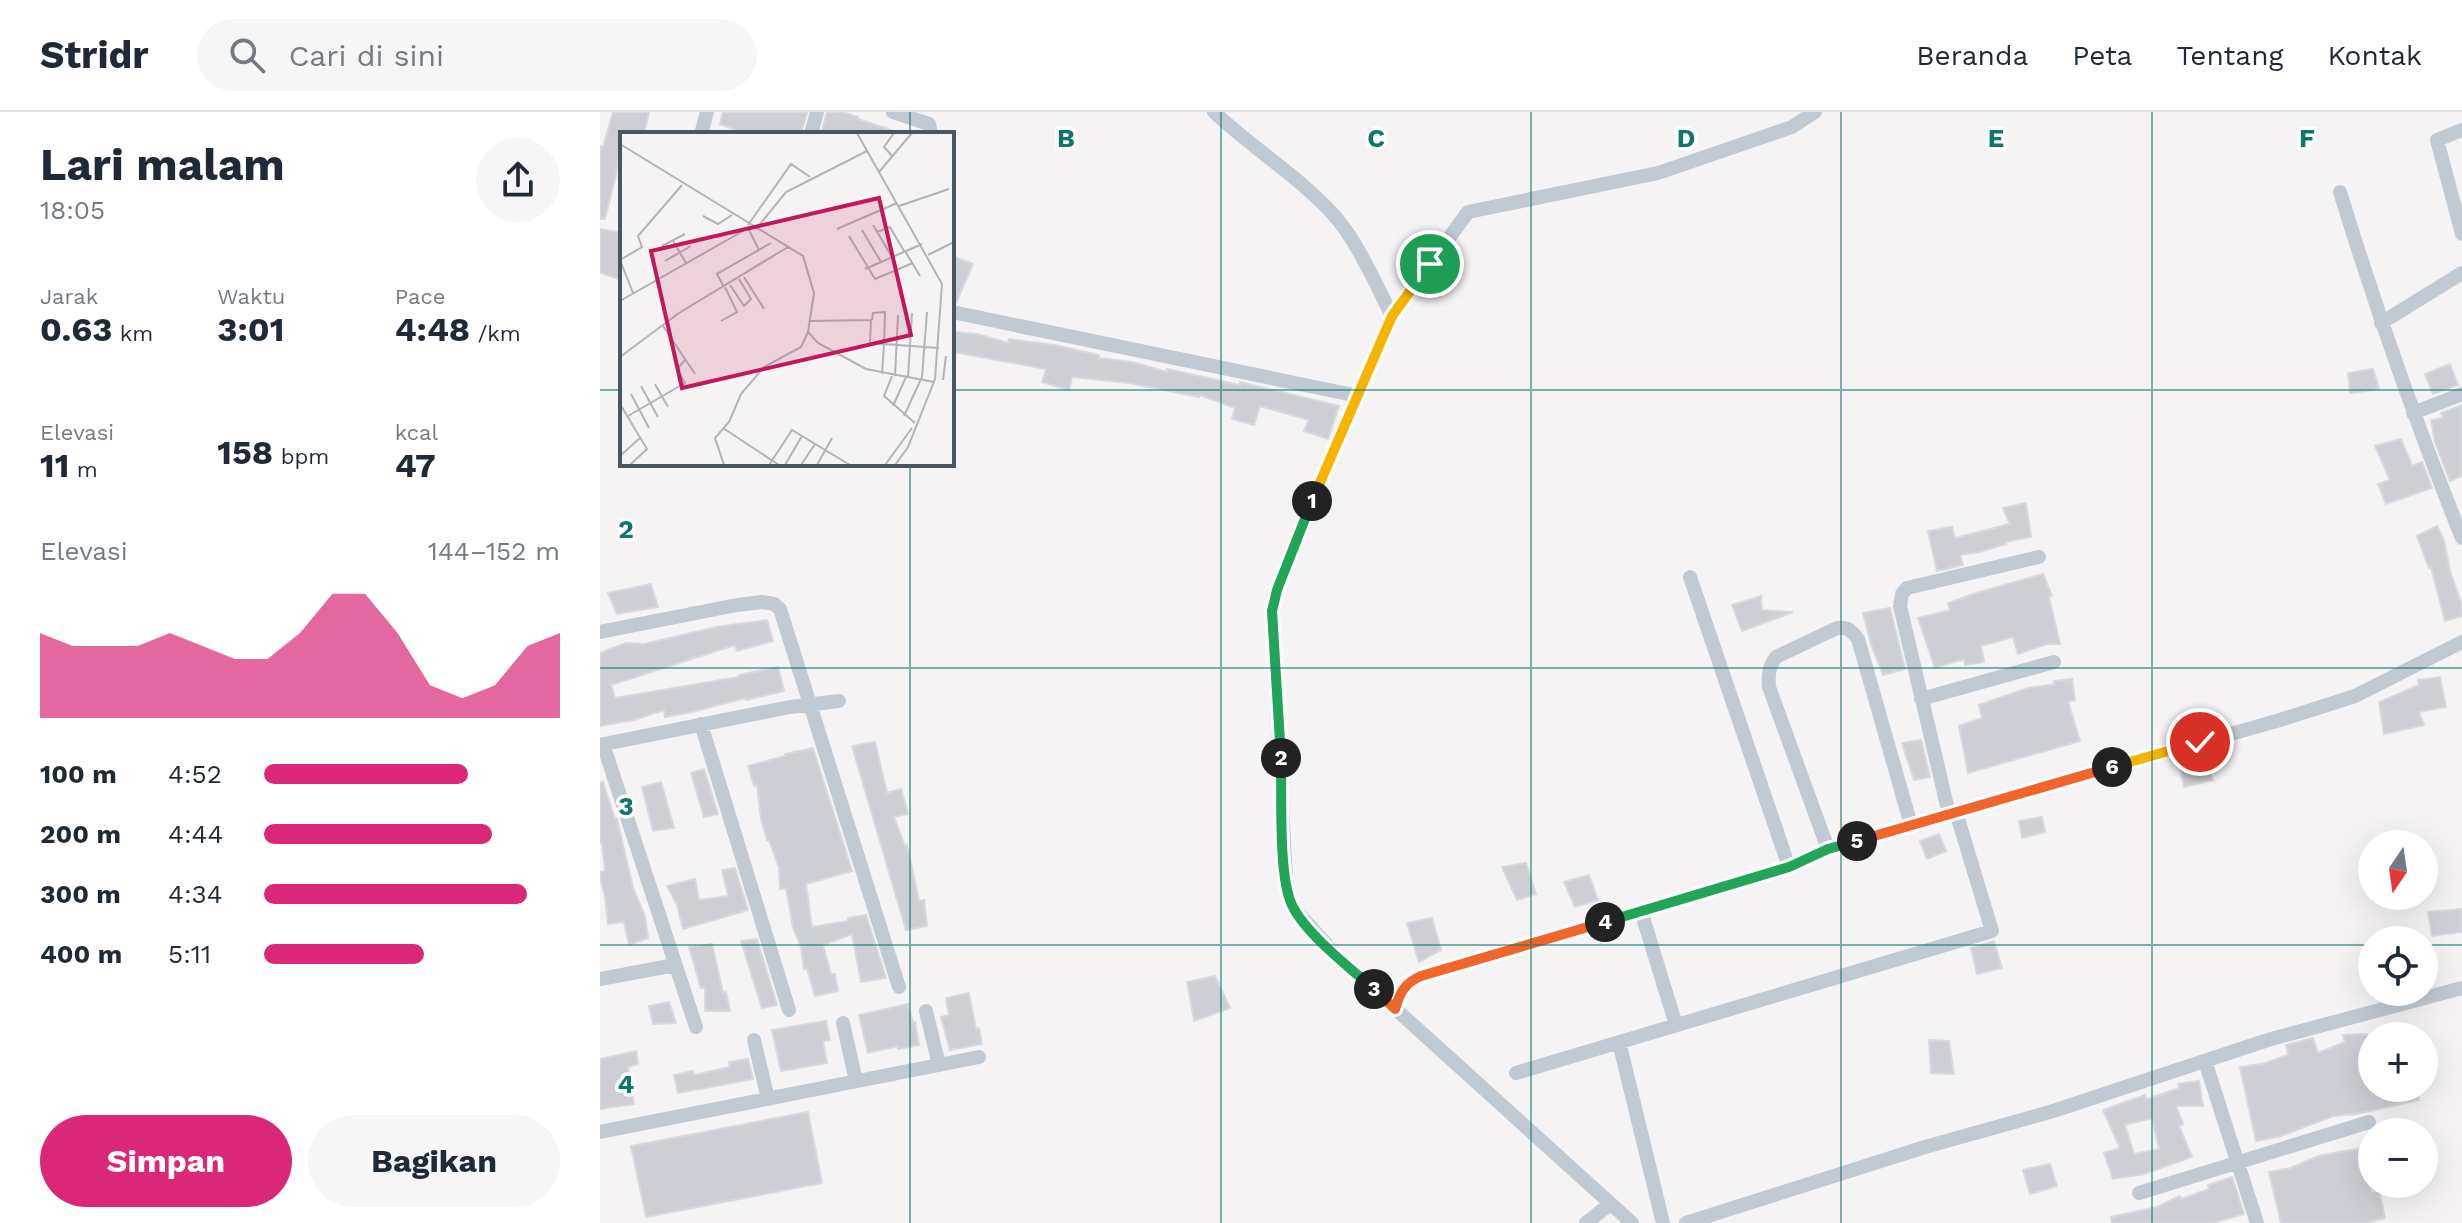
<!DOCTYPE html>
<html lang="id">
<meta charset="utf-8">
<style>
:root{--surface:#fff;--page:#f6f6f7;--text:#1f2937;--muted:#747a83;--line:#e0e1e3;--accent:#db2777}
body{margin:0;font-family:"Work Sans",sans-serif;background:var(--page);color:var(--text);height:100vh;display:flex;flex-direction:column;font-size:30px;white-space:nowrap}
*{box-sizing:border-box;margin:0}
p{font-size:26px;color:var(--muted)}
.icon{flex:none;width:44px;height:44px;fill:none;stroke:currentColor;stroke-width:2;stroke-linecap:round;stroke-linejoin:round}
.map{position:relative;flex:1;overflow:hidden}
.side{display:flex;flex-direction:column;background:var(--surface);width:600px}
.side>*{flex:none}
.needle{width:52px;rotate:193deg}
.fabs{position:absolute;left:1758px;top:718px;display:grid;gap:16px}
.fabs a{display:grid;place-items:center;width:80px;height:80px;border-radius:50%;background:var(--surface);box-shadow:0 8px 32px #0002;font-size:40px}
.pin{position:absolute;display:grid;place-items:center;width:68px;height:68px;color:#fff;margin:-34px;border:4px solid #fff;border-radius:50%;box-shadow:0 2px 8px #0007}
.km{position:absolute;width:40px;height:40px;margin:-20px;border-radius:50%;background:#222;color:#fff;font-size:22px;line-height:40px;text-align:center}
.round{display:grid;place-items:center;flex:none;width:84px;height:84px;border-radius:42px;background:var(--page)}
.overview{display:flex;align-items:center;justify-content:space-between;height:136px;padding:0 40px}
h1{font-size:44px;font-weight:700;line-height:60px}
.metrics{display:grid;grid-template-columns:repeat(3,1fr);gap:12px;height:136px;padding:8px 40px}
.metrics div{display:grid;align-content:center}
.metrics b{font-size:34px;font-weight:700}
.metrics small{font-size:22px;font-weight:400}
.metrics p{font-size:22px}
.chart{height:224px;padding:16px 40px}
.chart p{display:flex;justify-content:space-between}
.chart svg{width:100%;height:144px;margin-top:8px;fill:var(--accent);opacity:.7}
.action{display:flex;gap:16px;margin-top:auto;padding:16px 40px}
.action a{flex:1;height:92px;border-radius:48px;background:var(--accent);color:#fff;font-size:32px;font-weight:700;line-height:92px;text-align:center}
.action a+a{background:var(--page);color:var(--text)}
ul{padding:0 40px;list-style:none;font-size:26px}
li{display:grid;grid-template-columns:128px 96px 1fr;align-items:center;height:60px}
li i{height:20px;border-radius:10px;background:var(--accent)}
header{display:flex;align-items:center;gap:48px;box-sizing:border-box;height:112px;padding:0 40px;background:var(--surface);border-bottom:2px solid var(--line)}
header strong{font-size:38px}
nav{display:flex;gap:44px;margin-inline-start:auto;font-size:28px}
.search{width:560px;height:72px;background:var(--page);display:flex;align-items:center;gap:20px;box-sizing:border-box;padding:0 28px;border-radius:44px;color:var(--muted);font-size:30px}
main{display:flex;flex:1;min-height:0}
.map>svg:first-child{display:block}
.building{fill:#cdcfd5;stroke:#d7d9de;stroke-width:2;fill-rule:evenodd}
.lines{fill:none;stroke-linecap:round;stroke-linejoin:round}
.street{stroke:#c1cad2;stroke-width:14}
.split-1-casing{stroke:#fff;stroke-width:16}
.split-2-casing{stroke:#fff;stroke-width:16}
.split-3-casing{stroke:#fff;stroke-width:16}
.split-4-casing{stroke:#fff;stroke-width:16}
.split-5-casing{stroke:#fff;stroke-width:16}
.split-6-casing{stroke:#fff;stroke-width:16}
.split-7-casing{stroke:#fff;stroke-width:16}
.split-1{stroke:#f5b400;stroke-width:10}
.split-2{stroke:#22a559;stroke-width:10}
.split-3{stroke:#22a559;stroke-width:10}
.split-4{stroke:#f0652b;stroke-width:10}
.split-5{stroke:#22a559;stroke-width:10}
.split-6{stroke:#f0652b;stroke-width:10}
.split-7{stroke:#f5b400;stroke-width:10}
.grid{fill:none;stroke:#0f766e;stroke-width:2;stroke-opacity:0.55}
.inset-road{fill:none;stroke:#b1b4b9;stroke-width:2}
.view{fill:#c2185b;fill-opacity:0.15;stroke:#c2185b;stroke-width:4}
.inset-edge{fill:none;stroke:#4a5661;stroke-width:4}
.grid-label{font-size:26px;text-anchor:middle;font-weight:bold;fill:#0f766e;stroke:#fff;stroke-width:7;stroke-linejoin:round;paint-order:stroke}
</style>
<header>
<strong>Stridr</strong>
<div class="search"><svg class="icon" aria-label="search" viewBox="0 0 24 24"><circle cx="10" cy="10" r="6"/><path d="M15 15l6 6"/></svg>Cari di sini</div>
<nav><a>Beranda</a><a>Peta</a><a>Tentang</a><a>Kontak</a></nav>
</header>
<main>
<section class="side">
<div class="overview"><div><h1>Lari malam</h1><p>18:05</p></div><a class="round"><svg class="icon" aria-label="share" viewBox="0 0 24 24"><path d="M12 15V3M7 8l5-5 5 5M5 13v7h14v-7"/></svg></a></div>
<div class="metrics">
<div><p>Jarak</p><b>0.63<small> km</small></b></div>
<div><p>Waktu</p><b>3:01</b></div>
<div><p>Pace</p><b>4:48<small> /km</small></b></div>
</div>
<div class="metrics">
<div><p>Elevasi</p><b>11<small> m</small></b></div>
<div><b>158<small> bpm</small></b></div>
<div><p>kcal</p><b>47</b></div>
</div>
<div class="chart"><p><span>Elevasi</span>144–152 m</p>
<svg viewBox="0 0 160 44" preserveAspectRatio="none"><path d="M0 44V18L10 22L20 22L30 22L40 18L50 22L60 26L70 26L80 18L90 6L100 6L110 18L120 34L130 38L140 34L150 22L160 18V44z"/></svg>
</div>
<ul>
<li><b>100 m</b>4:52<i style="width:69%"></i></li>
<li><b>200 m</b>4:44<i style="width:77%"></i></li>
<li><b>300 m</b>4:34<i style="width:89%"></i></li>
<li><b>400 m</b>5:11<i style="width:54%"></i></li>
</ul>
<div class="action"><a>Simpan</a><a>Bagikan</a></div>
</section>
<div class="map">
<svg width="1862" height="1111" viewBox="0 0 1862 1111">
<rect width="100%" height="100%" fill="#f5f3f3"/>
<!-- building -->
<path class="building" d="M13 0H49L44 22H22L16 63 5 107H0V34L3 35Z
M123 0H207L201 22H147L120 12Z
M227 0H242L258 5V7L294 19V22H221Z
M0 117 22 121V168L0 161Z
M352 144 373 152 356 191 352 190Z
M356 220 377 222 408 231 409 227 455 233 499 243V246L532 250 567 260V257L640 273V270L739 294 728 327 704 319 709 308 660 294 654 313 632 307 635 296 600 283 599 285 529 271 472 265 469 278 442 270 446 257 353 240Z
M1850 252 1858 273 1833 282 1825 262Z
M1773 257 1779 277 1750 281 1748 261Z
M1862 293V364L1850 369 1835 330 1831 308 1843 306 1841 301Z
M1801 327 1812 354 1822 350 1832 376 1786 392 1778 372 1790 368 1775 334Z
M1426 391 1431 425 1405 430 1406 432 1380 440 1360 443 1363 453 1337 459 1328 419 1352 415 1355 426 1410 412 1403 396Z
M1837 414 1844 428 1850 459 1862 493V504L1845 509 1831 455 1829 456 1817 424Z
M1443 462 1452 484 1449 485 1460 532H1447L1418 542 1413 525 1381 534 1384 550 1365 553 1364 547 1335 556 1318 506 1350 498 1348 491 1373 482Z
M51 472 58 495 17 502 8 481Z
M1161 484 1162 498 1193 500 1142 519 1132 493Z
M1290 496 1305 557 1283 563 1271 532 1263 501Z
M167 508 173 529 137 539 135 533 11 573 15 586 139 565V563L178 555 184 579 146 588 145 586 92 600 65 605 64 598 34 608 0 614V541L26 531 44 532 116 515Z
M1840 565 1846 595 1819 600 1824 613 1784 622 1779 590 1819 573 1818 568Z
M1472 567 1475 588 1468 590 1480 629 1368 661 1359 614 1382 606 1379 593 1428 576 1455 572 1454 569Z
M1321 628 1330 665 1314 668 1302 631Z
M275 630 287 681 301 677 308 702 294 705 305 734 307 733 319 789 324 788 327 814 306 818 252 634Z
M213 636 252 759 206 772 212 815 248 809V806L266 803 286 866 261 870 252 822 223 833 231 862H235L238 879 215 884 207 856 204 857 201 835 193 816 186 776 180 777 179 756 169 728H167L161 707 157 673 154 674 148 654 185 644V642Z
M1605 649 1613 668 1584 675 1580 656Z
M104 657 118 702 104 705 91 661Z
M3 670 15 707H17L33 776 45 804 48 826 29 833 24 810 8 812 5 784 0 767V760L5 759 2 730 0 731V671Z
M61 670 74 716 53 719 42 675Z
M1442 705 1445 720 1422 726 1419 709Z
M1339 722 1346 739 1327 747 1320 729Z
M926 751 936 782 917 788 902 755Z
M135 756 148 798 83 817 77 793 67 774 95 767 99 788 128 784 122 758Z
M989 763 998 788 975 795 964 770Z
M1862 797V820L1832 824 1828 800Z
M832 806 841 838 819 850 807 811Z
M157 827 177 893 162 896 141 829Z
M1394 829 1402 856 1377 862 1371 836Z
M112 832 123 881 126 880 130 899H105V875L101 876 89 835Z
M615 864 630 896 594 909 587 870Z
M369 881 376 917 379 916 382 932 350 938 341 905 349 903 346 886Z
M69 890 76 911 53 912 49 894Z
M308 892 313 911 315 910 319 933 298 937V934L268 941 259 903Z
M226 909 230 928 223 929 227 951 181 959 172 918Z
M1767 922 1772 976H1816L1819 988 1756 1002 1733 1004 1681 1024 1656 1029 1640 955 1662 952 1688 943 1686 933 1713 926 1718 941 1745 930 1743 923Z
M1329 928 1349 929 1354 962 1331 961Z
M36 939 38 952 28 955 34 992 0 997V947Z
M148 947 153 967 78 981 74 963 93 959 94 963 130 955 129 950Z
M1599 969 1603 994H1576L1583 1012 1579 1014 1592 1045 1544 1062 1513 1067 1504 1041 1520 1036 1503 998 1545 983 1547 987 1579 976 1578 972ZM1552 1006 1559 1037 1534 1042 1525 1013Z
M208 1000 222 1071 46 1105 31 1034Z
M1772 1034V1080L1779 1078 1785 1106 1766 1111H1681L1669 1060 1691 1056 1718 1044Z
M1450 1052 1457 1074 1430 1082 1423 1058Z
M1632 1065 1644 1102 1613 1111H1512L1511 1105 1557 1095 1580 1084 1581 1087 1609 1077 1608 1073Z"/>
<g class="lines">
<!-- street -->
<path class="street" d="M293 0 329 12 331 22
M614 0C652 36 698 64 733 102 758 130 775 171 792 204L696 427 677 478 672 499 686 767 690 790 696 799 737 844 1032 1111
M1862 18 1837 28 1862 122
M101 22 107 0
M211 22 217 0
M1740 80C1776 197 1816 312 1862 426
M352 200 758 284
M792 204 868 100 1058 61 1192 15 1215 0
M1781 211 1862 161
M1813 301 1862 282
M1090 465 1189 755
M0 520 137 493 162 490 174 492 180 497 299 875
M1321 587 1454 550
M101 612 189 898
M3 632 96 915
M0 633 190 595 239 589
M1349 702 1300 494 1302 482 1307 476 1439 445
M1228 737 1169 575C1168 563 1169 554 1176 545L1237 516C1248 515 1251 518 1258 527L1311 713
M1041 799 1076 913
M0 867 75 853
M795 897C800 880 805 871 821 864L1143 769 1189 755 1228 737 1680 608 1755 584 1862 530
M326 899 339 953
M243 911 256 969
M154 928 168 987
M1019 930 1063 1111
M1605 949 1657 1111
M916 961 1392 819 1356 700
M0 1020 379 945
M1539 1081 1769 1010
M986 1111 1010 1092
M1086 1111 1325 1035 1450 1000 1671 927 1862 876"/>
</g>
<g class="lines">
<!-- split-1 casing -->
<g class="split-1-casing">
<path id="split-1" d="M712 389 792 204 830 152"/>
</g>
<!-- split-2 casing -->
<g class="split-2-casing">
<path id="split-2" d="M681 646 672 499 677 478 712 389"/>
</g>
<!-- split-3 casing -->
<g class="split-3-casing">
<path id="split-3" d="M681 646C682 682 678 764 692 793 705 821 750 856 774 877"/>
</g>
<!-- split-4 casing -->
<g class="split-4-casing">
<path id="split-4" d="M774 877 795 897C800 880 805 871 821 864L1005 810"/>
</g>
<!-- split-5 casing -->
<g class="split-5-casing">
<path id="split-5" d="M1005 810 1189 755 1228 737 1257 729"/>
</g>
<!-- split-6 casing -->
<g class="split-6-casing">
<path id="split-6" d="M1257 729 1512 655"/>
</g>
<!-- split-7 casing -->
<g class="split-7-casing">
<path id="split-7" d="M1512 655 1600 630"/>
</g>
<!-- split-1 -->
<use href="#split-1" class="split-1"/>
<!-- split-2 -->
<use href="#split-2" class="split-2"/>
<!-- split-3 -->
<use href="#split-3" class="split-3"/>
<!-- split-4 -->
<use href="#split-4" class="split-4"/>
<!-- split-5 -->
<use href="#split-5" class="split-5"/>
<!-- split-6 -->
<use href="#split-6" class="split-6"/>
<!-- split-7 -->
<use href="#split-7" class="split-7"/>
</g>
<!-- grid -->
<path class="grid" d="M310 0V22M621 0V1111M931 0V1111M1241 0V1111M1552 0V1111M0 278H22M352 278H1862M310 352V1111M0 556H1862M0 833H1772M1824 833H1862"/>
<!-- overview -->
<g transform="translate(20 20)">
<rect width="334" height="334" fill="#f5f3f3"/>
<path class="inset-road" d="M237 1 322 152 315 247 288 315 275 333M0 12 183 124 194 161 188 200 198 211 246 237 314 250M273 25 264 15 274 1M259 40 292 1M279 74 329 57M83 84 98 92 112 83M128 93 171 32 190 45M253 93 272 125M128 96 139 118M136 97 166 60 247 19M217 97 277 71M242 98 261 130M257 100 270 95 284 119M229 104 255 147 293 131M53 109 66 131M42 114 65 102M285 119 300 144M308 123 334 110M0 128 22 115 18 104 62 53M0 128 13 161M45 129 71 114M245 137 302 112M124 145 144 177M110 153 124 174 131 167 119 147M104 155 97 142 151 111M0 169 130 95M252 188 253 181 265 180 264 212 319 216M101 189 117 180 105 155M190 189 251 188 250 211 264 212 262 242M43 194 75 242M0 225 59 181 168 115M272 244 264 264 295 291M275 244 278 183M288 245 292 181M323 248 326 224M35 252 48 275M21 254 38 285M11 262 29 296M0 272 27 317 10 333M273 274 286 245M8 284 65 251 57 237 66 227M284 284 302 245 307 180M103 296 159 333M0 324 21 305M104 333 95 306 109 290 121 262 144 235 181 215 188 200M149 333 172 298 230 333M165 333 182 304M181 333 195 312M197 333 212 306M265 333 292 296"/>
<path class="view" d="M259 66 291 203 62 256 31 119Z"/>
<rect width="334" height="334" class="inset-edge"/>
</g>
<g class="grid-label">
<text x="466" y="35">B</text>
<text x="776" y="35">C</text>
<text x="1086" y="35">D</text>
<text x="1396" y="35">E</text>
<text x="1707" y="35">F</text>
<text x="26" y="426">2</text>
<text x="26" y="703">3</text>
<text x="26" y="981">4</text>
</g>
</svg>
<div class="fabs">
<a><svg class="needle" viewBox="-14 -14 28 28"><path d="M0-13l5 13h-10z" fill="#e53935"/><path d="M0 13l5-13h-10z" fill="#747a83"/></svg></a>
<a><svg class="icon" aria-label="locate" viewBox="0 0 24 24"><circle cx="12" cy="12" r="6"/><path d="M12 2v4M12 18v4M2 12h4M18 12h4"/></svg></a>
<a>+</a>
<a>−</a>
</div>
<div class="pin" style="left:830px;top:152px;background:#1e9e55"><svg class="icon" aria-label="arrive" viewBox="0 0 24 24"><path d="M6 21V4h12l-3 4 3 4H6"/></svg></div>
<div class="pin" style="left:1600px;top:630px;background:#d93025"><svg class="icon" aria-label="check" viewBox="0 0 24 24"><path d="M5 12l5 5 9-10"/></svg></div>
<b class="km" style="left:712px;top:389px">1</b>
<b class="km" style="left:681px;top:646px">2</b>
<b class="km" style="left:774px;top:877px">3</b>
<b class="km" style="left:1005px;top:810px">4</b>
<b class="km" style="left:1257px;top:729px">5</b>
<b class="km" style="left:1512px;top:655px">6</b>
</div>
</main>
